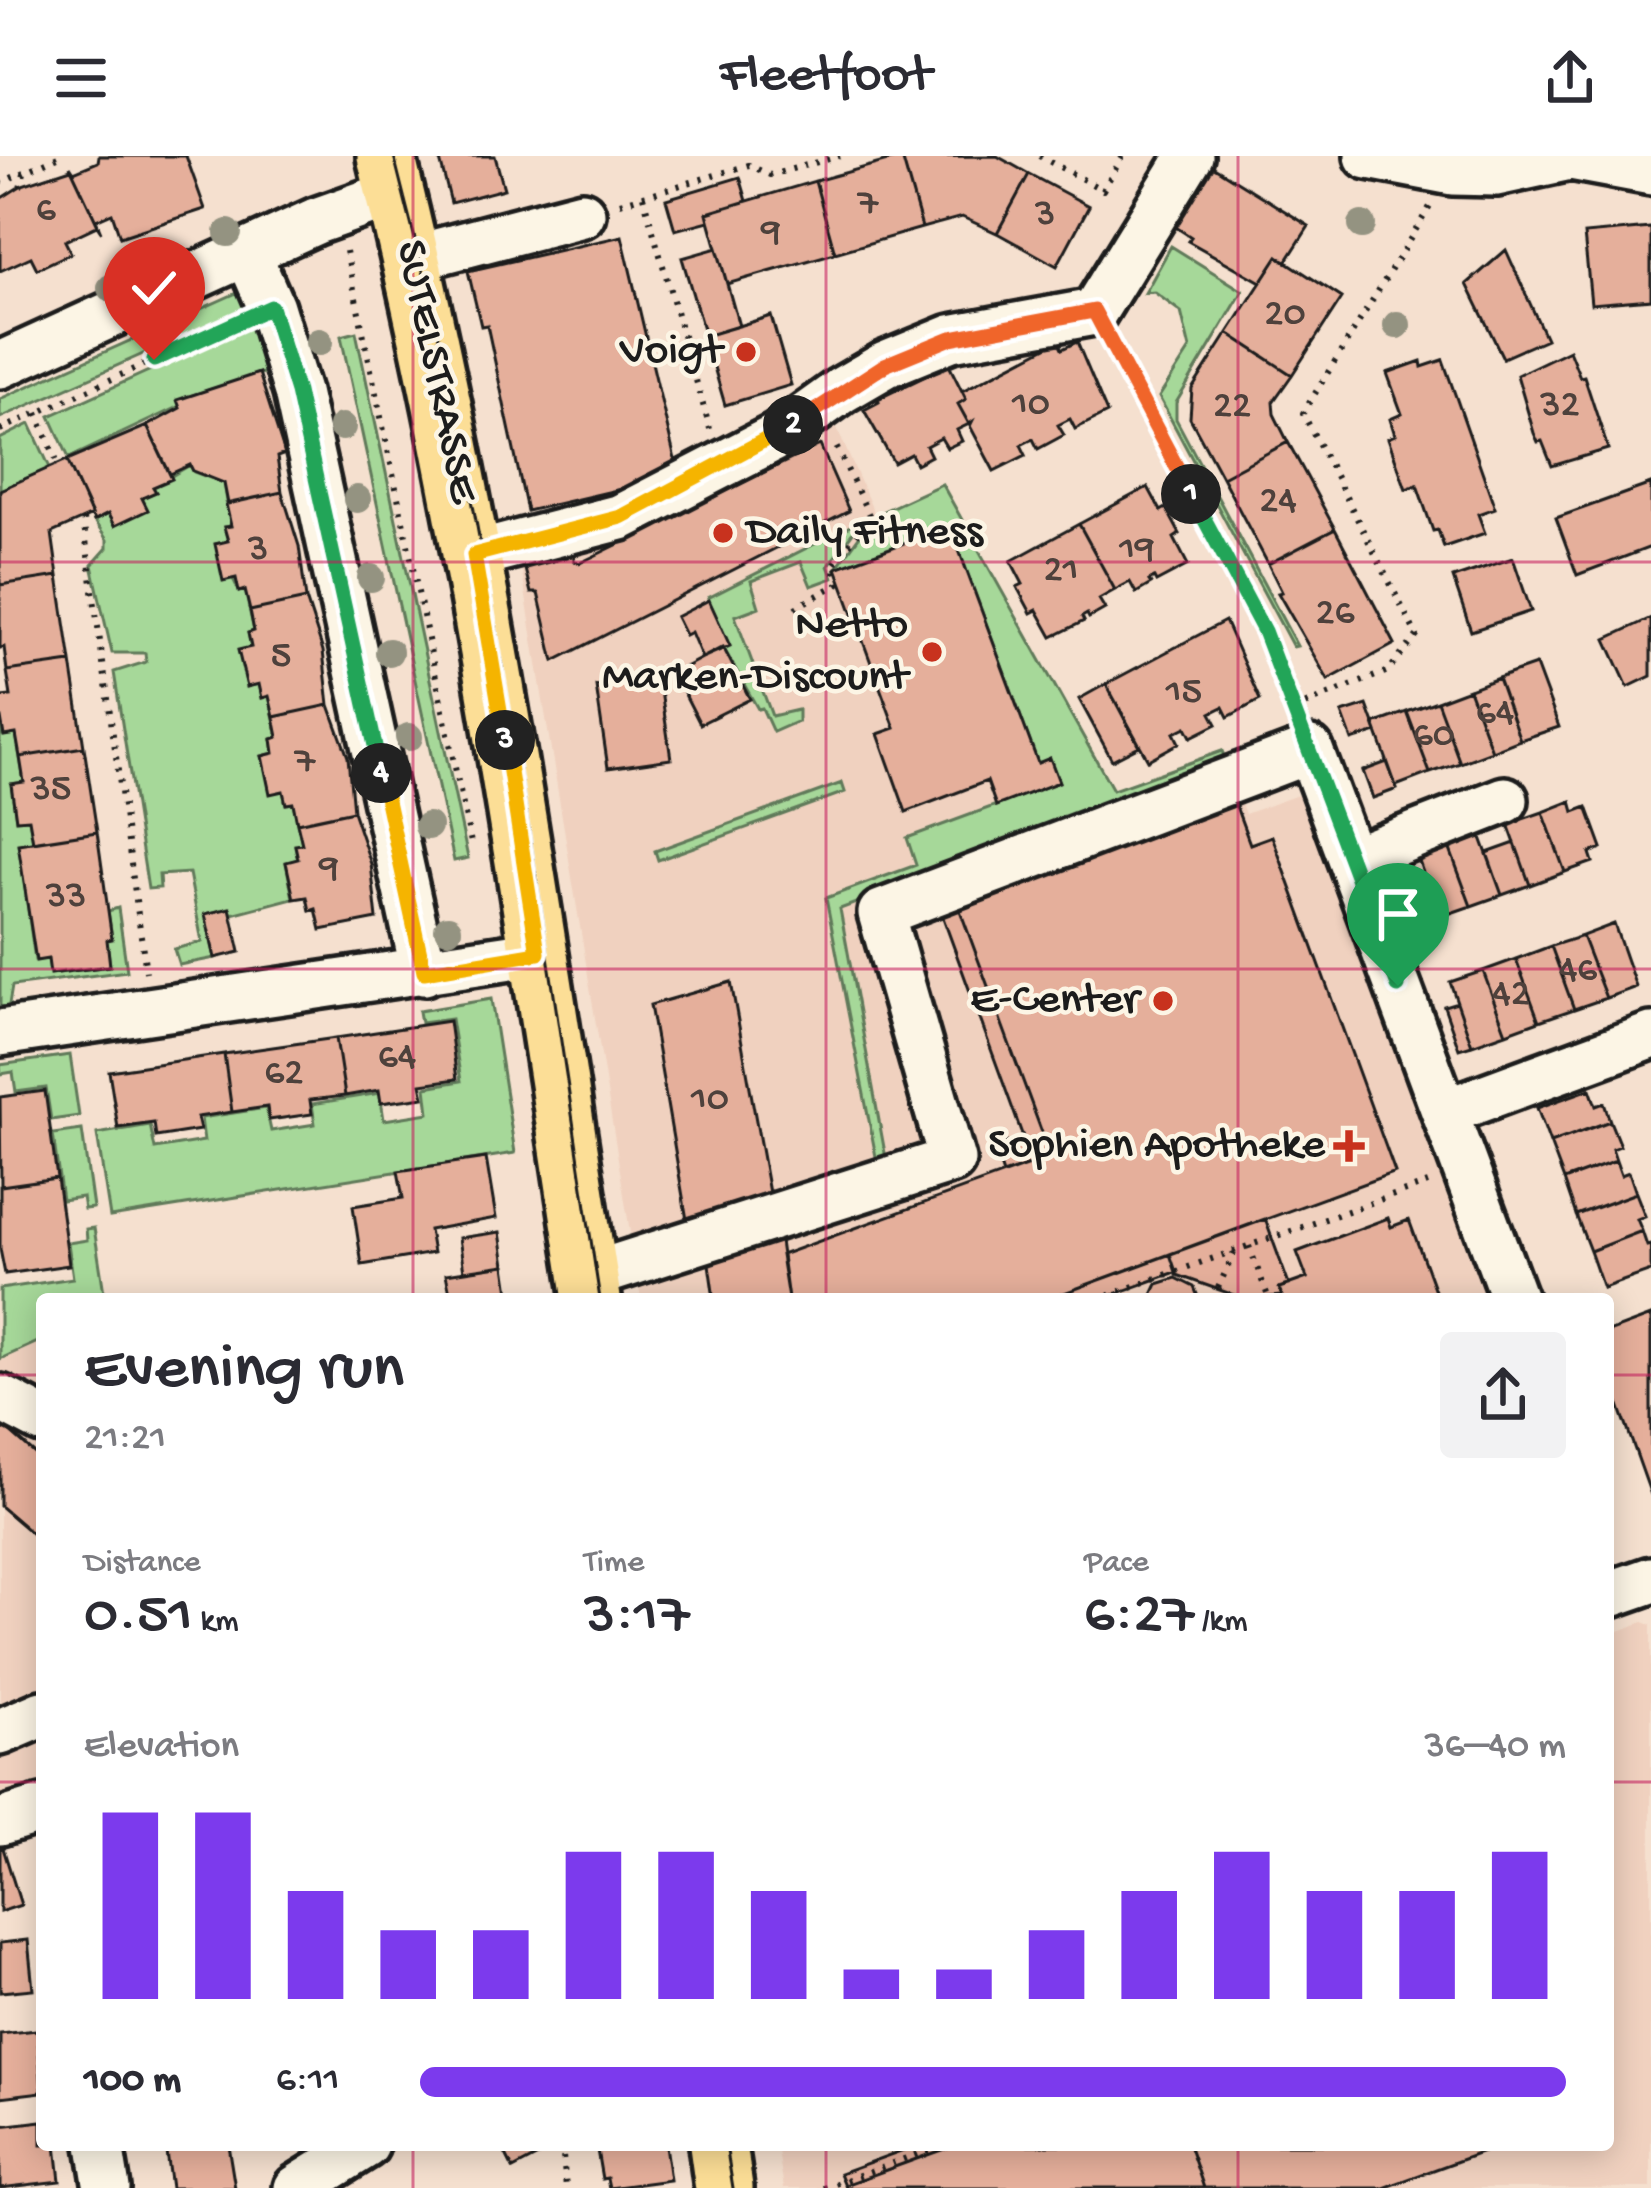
<!DOCTYPE html>
<meta charset="utf-8">
<style>
:root{--surface:#fff;--page:#f2f2f3;--text:#2b2b33;--muted:#7c7c81;--accent:#7c3aed}
body{margin:0;font-family:"Gochi Hand",sans-serif;background:var(--page);color:var(--text);height:100vh;display:flex;flex-direction:column;font-size:45px;white-space:nowrap}
*{box-sizing:border-box;margin:0}
p{font-size:39px;color:var(--muted)}
.icon{flex:none;width:66px;height:66px;fill:none;stroke:currentColor;stroke-width:2;stroke-linecap:round;stroke-linejoin:round}
.map{position:relative;flex:1;overflow:hidden}
.drawer{position:absolute;left:36px;top:1137px;width:1578px;height:858px;display:flex;flex-direction:column;background:var(--surface);border-radius:12px;box-shadow:0 6px 30px #0003}
.drawer>*{flex:none}
.pin{position:absolute;display:grid;place-items:center;width:102px;height:102px;color:#fff;margin:-123px -51px;border-radius:50% 50% 50% 0;rotate:-45deg;box-shadow:0 0 12px #0007}
.pin .icon{rotate:45deg}
.km{position:absolute;width:60px;height:60px;margin:-30px;border-radius:50%;background:#222;color:#fff;font-size:33px;line-height:60px;text-align:center}
.round{display:grid;place-items:center;flex:none;width:126px;height:126px;border-radius:12px;background:var(--page)}
.headline{display:flex;align-items:center;justify-content:space-between;height:204px;padding:0 48px}
h1{font-size:66px;font-weight:600;line-height:90px}
.metrics{display:grid;grid-template-columns:repeat(3,1fr);gap:18px;height:204px;padding:12px 48px}
.metrics div{display:grid;align-content:center}
.metrics b{font-size:60px;font-weight:600}
.metrics small{font-size:33px;font-weight:400}
.metrics p{font-size:33px}
.chart{height:336px;padding:24px 48px}
.chart p{display:flex;justify-content:space-between}
.chart svg{width:100%;height:216px;margin-top:12px;stroke:var(--accent);stroke-width:6}
ul{padding:0 48px;list-style:none;font-size:39px}
li{display:grid;grid-template-columns:192px 144px 1fr;align-items:center;height:90px}
li i{height:30px;border-radius:15px;background:var(--accent)}
header{display:flex;justify-content:space-between;align-items:center;height:156px;padding:0 48px;background:var(--surface);font-size:54px;font-weight:600}
.map>svg:first-child{display:block}
.built{fill:#f0d1bf}
.green{fill:#a6d899;stroke:#617a5a;stroke-width:3}
.building{fill:#e5af9b;stroke:#1c1c1c;stroke-width:3}
.lines{fill:none;stroke-linecap:round;stroke-linejoin:round}
.minor-casing{stroke:#1c1c1c;stroke-width:54}
.major-casing{stroke:#1c1c1c;stroke-width:66}
.path{stroke:#1c1c1c;stroke-width:6;stroke-dasharray:3 9;stroke-linecap:butt}
.minor{stroke:#fcf5e5;stroke-width:45}
.major{stroke:#fcde96;stroke-width:57}
.tram{stroke:#1c1c1c;stroke-width:3}
.tree{fill:#949381}
.split-1-casing{stroke:#fff;stroke-width:24}
.split-2-casing{stroke:#fff;stroke-width:24}
.split-3-casing{stroke:#fff;stroke-width:24}
.split-4-casing{stroke:#fff;stroke-width:24}
.split-5-casing{stroke:#fff;stroke-width:24}
.split-1{stroke:#22a559;stroke-width:15}
.split-2{stroke:#f0652b;stroke-width:15}
.split-3{stroke:#f5b400;stroke-width:15}
.split-4{stroke:#f5b400;stroke-width:15}
.split-5{stroke:#22a559;stroke-width:15}
.grid{fill:none;stroke:#c2185b;stroke-width:3;stroke-opacity:0.55}
.poi-dot{fill:#c8321e;stroke:#fcf5e5;stroke-width:4.5}
.labels{text-anchor:middle;dominant-baseline:central;stroke-width:9;stroke-linejoin:round;paint-order:stroke}
.number-label{font-size:39px;fill:#4e413c}
.poi-label{font-size:45px;fill:#1c1c1c;stroke:#fcf5e5;text-anchor:end}
.street-label{font-size:45px;fill:#1c1c1c;stroke:#fcf5e5}
</style>
<header><svg class="icon" aria-label="menu" viewBox="0 0 24 24"><path d="M4 6h16M4 12h16M4 18h16"/></svg>Fleetfoot<svg class="icon" aria-label="share" viewBox="0 0 24 24"><path d="M12 15V3M7 8l5-5 5 5M5 13v7h14v-7"/></svg></header>
<div class="map">
<svg width="1651" height="2032" viewBox="0 0 1651 2032">
<rect width="100%" height="100%" fill="#f5e0cf"/>
<filter id="ink" filterUnits="userSpaceOnUse"><feTurbulence type="fractalNoise" baseFrequency=".00833" numOctaves="2"/><feDisplacementMap in="SourceGraphic" scale="24" xChannelSelector="R" yChannelSelector="G"/><feConvolveMatrix kernelMatrix="1 2 1 2 8 2 1 2 1" color-interpolation-filters="sRGB"/></filter>
<g filter="url(#ink)">
<!-- built -->
<path class="built" d="M829 254 875 359 942 328 1113 634 1222 595 1245 658 1317 632 1503 1143H641L519 398Z
M42 1184V1628L0 1644V1203Z
M1643 1466 1651 1469V2032H784L777 1989H1608V1479Z"/>
<!-- green -->
<path class="green" d="M1171 90 1243 135 1176 247V263L1297 490 1293 491 1159 241 1190 193 1181 156 1154 136 1145 137Z
M241 135 248 151 0 262V243Z
M254 167 273 214 186 241 188 246 69 302 50 260Z
M356 176 468 702 454 705 341 180Z
M30 268 50 312 0 334V283Z
M190 309 194 316 224 327 231 370 224 371 228 385 216 388 239 435 245 434 254 475 248 477 251 491 239 495 247 531 259 528 262 541 269 540 278 581 272 583 274 597 262 600 283 635 286 648 293 647 302 688 295 690 298 703 286 707 293 742 232 758 229 752 205 758 215 802 179 809 174 793 202 786 189 717 159 719 160 732 148 733 114 516 146 506 145 497H112L92 409 107 392V384L94 365 108 358 114 370 142 342 155 336 153 331Z
M942 328 1113 634 1222 595 1227 608 840 753 885 997 886 1003 878 1011 826 742 916 709 907 682 1059 626 1050 603 1038 607 950 370 836 412 875 359Z
M862 364 828 410 833 422 811 430 801 406 751 425 759 451 735 460 772 560 798 554V565L773 576 762 552 758 553 724 493 729 489 708 442Z
M0 556 3 579 16 578 24 626 11 628 16 664 29 663 33 686 19 689 35 804 48 803 51 818 110 810 107 784 112 782 108 755 118 752 127 815 12 830 8 855 0 856Z
M842 627 845 636 658 704 655 695Z
M491 843 515 997 110 1061 97 978 150 969 155 993 204 985 201 962 266 952 271 975 315 968 312 948 380 937 384 964 429 957 426 931 461 925 451 863 421 867 419 855Z
M70 899 79 960 51 964 46 932 16 936 13 916 1 918 0 909Z
M82 974 93 1052 84 1053 82 1041 62 1044 53 978Z
M94 1072 105 1143H42V1184L0 1203V1133L73 1122 68 1087 87 1084 86 1073Z"/>
<!-- building -->
<path class="building" d="M99 0H186L205 53 120 81 112 57 96 64 101 76 70 10 74 16 98 6Z
M439 0H495L504 33 451 47Z
M997 0 1029 18 997 77 962 61 922 72 902 1Z
M902 1 922 72 835 97 815 25Z
M1206 6 1309 70 1286 106 1278 100 1261 126 1188 85 1191 81 1168 66Z
M70 10 101 76 97 70 65 85 71 97 37 113 31 101 0 115V43L22 29 71 13Z
M1029 18 1089 50 1057 110 997 77Z
M740 21 747 45 707 57 709 65 675 74 666 43Z
M815 25 835 97 727 128 707 57Z
M1651 72V143L1591 148 1584 78Z
M622 80 677 312 655 325 527 355 487 169 481 170 468 115Z
M717 92 739 170 705 180 682 102Z
M1506 94 1546 183 1503 202 1467 128Z
M1278 100 1342 142 1292 219 1228 177Z
M771 160 791 229 725 249 705 180Z
M1228 177 1292 219 1273 246 1274 258 1288 286 1222 321 1190 262 1192 233Z
M1058 185 1062 193 1077 186 1107 257 1075 273 1070 263 1058 269 1064 279 1038 293 1033 283 1021 289 1026 299 994 315 970 270 972 266 969 268 958 248 966 243 962 235Z
M1569 194 1580 221 1584 220 1608 293 1552 310 1542 285 1538 286 1534 277 1517 219Z
M1443 204 1495 352 1478 358 1485 377 1444 391 1438 374 1433 375 1417 329 1406 333 1388 282 1395 279 1390 263 1402 258 1387 217 1421 205 1422 211Z
M949 209 966 243 958 248 969 268 957 274 962 285 947 292 941 282 926 290 931 300 916 308 911 298 894 307 864 254 879 246 878 243Z
M259 217 285 298 277 301 282 336 228 348 224 327 193 315 190 309 170 318 147 270 180 252 177 244Z
M147 270 172 323 153 331 156 336 142 342 148 354 114 370 108 358 94 365 67 304Z
M1288 286 1335 373 1268 408 1222 321Z
M820 289 849 355 554 505 538 437H531L524 409 574 399V405L580 407Z
M67 304 92 359 52 377 58 420 0 429V334Z
M1651 328V391L1577 419 1556 362Z
M1148 331 1161 355 1166 352 1180 378 1174 382 1188 409 1156 426 1154 422 1149 425 1151 428 1136 437 1130 426 1115 434 1079 368Z
M282 336 299 390 306 443 250 455 245 434 239 436 236 422 223 425 215 388 228 385 224 371 231 370 226 348Z
M1079 368 1115 434 1099 443 1105 453 1089 462 1087 458 1082 461 1084 465 1052 481 1037 454 1031 457 1017 431 1023 428 1011 405Z
M950 370 1038 607 1050 602 1059 626 996 650 987 625 906 656 878 578 895 572 836 412Z
M1335 373 1395 488 1328 524 1278 437 1282 436 1268 408Z
M1513 402 1531 455 1471 475 1453 422Z
M58 420 71 506 7 515 4 491 0 492V429Z
M306 443 323 495 329 549 274 561 269 540 262 542 259 528 247 531 238 494 251 491 248 477 254 475 250 455Z
M709 444 730 490 702 502 691 476 685 479 676 461Z
M1651 462V520L1628 531 1606 483Z
M1225 465 1260 544 1228 561 1223 551 1211 557 1217 568 1191 581 1186 571 1174 577 1179 587 1148 604 1106 528Z
M723 491 750 543 700 568 674 517Z
M71 506 84 591 20 601 16 578 4 580 0 556V541L11 540 7 515Z
M1536 509 1559 571 1520 584 1498 522Z
M659 521 671 603 608 612 596 530Z
M1498 522 1520 584 1492 595 1469 533Z
M1106 528 1139 590 1112 604 1079 543Z
M1469 533 1492 595 1460 607 1437 545Z
M1437 545 1460 607 1430 617 1407 556Z
M329 549 348 601 353 655 297 667 293 647 286 648 283 635 270 638 262 600 274 597 272 583 278 581 274 561Z
M1367 549 1377 576 1352 584 1342 557Z
M1407 556 1430 617 1396 630 1374 568Z
M84 591 97 676 33 686 29 663 16 664 11 628 24 626 20 601Z
M1387 606 1397 633 1373 642 1363 615Z
M1231 637 1250 688 1272 680 1395 1016 1048 1143H788L781 1099 1051 1001 954 738Z
M1571 645 1574 656 1587 651 1602 692 1590 697 1593 706 1565 716 1543 656Z
M353 655 371 708 377 763 321 774 316 753 310 755 307 741 294 743 286 706 298 703 295 689 302 688 297 667Z
M1543 656 1565 716 1530 729 1508 668Z
M97 676 112 783 107 784 110 810 50 818 48 803 36 805 18 688Z
M1479 676 1502 739 1471 750 1448 688Z
M1515 687 1530 729 1502 739 1487 697Z
M1448 688 1471 750 1439 761 1417 700Z
M1424 720 1439 761 1423 767 1407 727Z
M954 738 1051 1001 1003 1018 994 991 1023 981 937 745Z
M230 752 240 796 215 802 205 758Z
M1614 768 1636 831 1606 842 1582 780Z
M1582 780 1606 842 1574 853 1551 790Z
M1551 790 1574 853 1539 865 1516 803Z
M1516 803 1539 865 1506 877 1483 815Z
M1483 815 1506 877 1472 889 1450 826Z
M731 826 769 1037 687 1064 650 849Z
M1457 846 1472 889 1459 893 1444 850Z
M449 865 457 923 421 928 424 941 381 947 379 934 345 940 336 882Z
M336 882 345 940 310 944 312 958 269 964 267 951 232 956 224 898Z
M224 898 232 956 197 961 200 974 156 981 154 967 118 972 109 915Z
M1590 933 1596 950 1604 947 1610 965 1550 987 1537 952Z
M45 935 57 1022 1 1030 0 941Z
M1610 965 1620 990 1612 993 1616 1005 1564 1024 1550 987Z
M486 1002 496 1062 429 1074 433 1097 362 1109 353 1050 403 1042 398 1015Z
M1616 1005 1621 1019 1629 1016 1636 1037 1576 1059 1564 1024Z
M57 1022 69 1109 5 1118 0 1093V1030Z
M1636 1037 1645 1060 1637 1063 1642 1075 1590 1095 1576 1059Z
M1388 1062 1391 1071 1409 1064 1438 1143H1283L1279 1132 1307 1122 1297 1096Z
M1265 1063 1289 1129 1279 1132 1282 1140 1245 1143 1177 1119 1170 1098Z
M1642 1075 1647 1090 1651 1089V1115L1603 1132 1590 1095Z
M500 1076 505 1109 464 1115 459 1082Z
M779 1078 788 1143H714L708 1101Z
M1170 1098 1176 1116 1101 1143H1048Z
M505 1109 510 1143H434V1140L450 1137 446 1118Z
M1176 1122 1194 1131 1199 1143H1150L1157 1128Z
M1651 1160V1339L1608 1218V1176Z
M0 1267 42 1304V1386L0 1350Z
M3 1692 21 1749 0 1756V1693Z
M28 1784 33 1833 0 1836V1787Z
M37 1874 42 1936 0 1941V1878Z
M42 1965V1989H56L60 2025 0 2032V1970Z
M165 1989H228L235 2032H171Z
M501 1989H547L549 1994 513 2013Z
M603 1989H665L670 2024 609 2032 607 2022 602 2023 597 1994 603 1993Z
M917 1989H955L845 2029 840 2017Z
M1189 1989H1502L1384 2032H1204Z
M1189 1989 1204 2032H846L845 2029 955 1989Z"/>
<g class="lines">
<!-- minor casing -->
<g class="minor-casing">
<path id="minor" d="M1368 0 1452 16 1496 17 1570 1 1651 16
M247 96 271 151 297 236 424 816
M410 103 582 58
M0 209 316 65 395 37
M474 399 621 361 778 280 842 234 885 209 951 182 1094 156 1190 0
M1351 704 1505 644
M0 877 538 797
M1445 956 1651 880
M589 1120 952 1004 881 757 1310 594 1514 1143
M0 1242 42 1264
M1608 1439 1651 1424
M0 1576 42 1558
M0 1666 42 1653
M100 1989 107 2032
M297 2032 366 1989"/>
</g>
<!-- major casing -->
<g class="major-casing">
<path id="major" d="M386 0C479 377 533 760 592 1143
M718 1989 724 2032"/>
</g>
<!-- path -->
<path class="path" d="M1039 0 1103 34 1123 0
M0 27 60 0
M20 31 24 17
M643 40 710 273
M620 47 749 9 770 19 840 0
M346 95 471 687
M1111 188 1264 475 1293 551
M37 257 58 308
M0 274 235 167
M83 363 146 816
M795 452 838 428 832 411 870 361 834 286
M1294 553 1388 515 1417 480 1303 257 1431 49
M1249 1090 1269 1143
M1097 1143 1428 1027
M1213 1143 1234 1097
M1608 1530 1609 1537
M1608 1858 1610 1869
M562 1989 566 2032
M824 2032 942 1989"/>
<!-- minor -->
<use href="#minor" class="minor"/>
<!-- major -->
<use href="#major" class="major"/>
<!-- tram -->
<path class="tram" d="M394 0C411 70 431 141 446 212 510 520 552 832 600 1143
M726 1989 733 2032"/>
</g>
<!-- trees -->
<g class="tree">
<circle cx="1362" cy="69" r="14"/>
<circle cx="228" cy="77" r="14"/>
<circle cx="111" cy="132" r="14"/>
<circle cx="1397" cy="169" r="14"/>
<circle cx="319" cy="186" r="14"/>
<circle cx="342" cy="271" r="14"/>
<circle cx="357" cy="343" r="14"/>
<circle cx="371" cy="422" r="14"/>
<circle cx="389" cy="496" r="14"/>
<circle cx="409" cy="581" r="14"/>
<circle cx="428" cy="670" r="14"/>
<circle cx="448" cy="773" r="14"/>
</g>
</g>
<g class="lines" filter="url(#ink)">
<!-- split-1 casing -->
<g class="split-1-casing">
<path id="split-1" d="M1191 338 1264 475 1398 830"/>
</g>
<!-- split-2 casing -->
<g class="split-2-casing">
<path id="split-2" d="M793 269 885 209 951 182 1094 155 1191 338"/>
</g>
<!-- split-3 casing -->
<g class="split-3-casing">
<path id="split-3" d="M505 584 474 399 621 361 793 269"/>
</g>
<!-- split-4 casing -->
<g class="split-4-casing">
<path id="split-4" d="M381 617 424 816 538 797 505 584"/>
</g>
<!-- split-5 casing -->
<g class="split-5-casing">
<path id="split-5" d="M154 204 271 151 297 236 381 617"/>
</g>
<!-- split-1 -->
<use href="#split-1" class="split-1"/>
<!-- split-2 -->
<use href="#split-2" class="split-2"/>
<!-- split-3 -->
<use href="#split-3" class="split-3"/>
<!-- split-4 -->
<use href="#split-4" class="split-4"/>
<!-- split-5 -->
<use href="#split-5" class="split-5"/>
</g>
<!-- grid -->
<path class="grid" d="M413 0V1143M826 0V1143M1238 0V1143M0 406H1651M0 813H1651M0 1219H42M1608 1219H1651M0 1626H42M1608 1626H1651M413 1989V2032M826 1989V2032M1238 1989V2032"/>
<!-- markers -->
<g class="poi-dot">
<circle cx="746" cy="196" r="12"/>
<circle cx="723" cy="377" r="12"/>
<circle cx="932" cy="496" r="12"/>
<circle cx="1163" cy="845" r="12"/>
<path d="M1343 972h12v12h12v12h-12v12h-12v-12h-12v-12h12z"/>
</g>
<g class="labels">
<!-- number labels -->
<g class="number-label">
<text x="868" y="49">7</text>
<text x="46" y="56">6</text>
<text x="1045" y="60">3</text>
<text x="771" y="78">9</text>
<text x="1285" y="160">20</text>
<text x="1031" y="250">10</text>
<text x="1560" y="251">32</text>
<text x="1232" y="252">22</text>
<text x="1278" y="347">24</text>
<text x="258" y="395">3</text>
<text x="1137" y="395">19</text>
<text x="1061" y="416">21</text>
<text x="1335" y="459">26</text>
<text x="281" y="502">5</text>
<text x="1184" y="538">15</text>
<text x="1495" y="559">64</text>
<text x="1434" y="581">60</text>
<text x="305" y="607">7</text>
<text x="51" y="635">35</text>
<text x="329" y="714">9</text>
<text x="66" y="742">33</text>
<text x="1578" y="816">46</text>
<text x="1511" y="840">42</text>
<text x="397" y="903">64</text>
<text x="284" y="919">62</text>
<text x="710" y="945">10</text>
</g>
<!-- poi labels -->
<g class="poi-label">
<text x="722" y="196">Voigt</text>
<text x="747" y="377" text-anchor="start">Daily Fitness</text>
<text x="908" y="470">Netto<tspan x="908" dy="52">Marken-Discount</tspan></text>
<text x="1139" y="845">E-Center</text>
<text x="1325" y="990">Sophien Apotheke</text>
</g>
<!-- street labels -->
<g class="street-label">
<text transform="translate(435 216) rotate(78)">SUTELSTRASSE</text>
</g>
</g>
</svg>
<div class="pin" style="left:1398px;top:830px;background:#1e9e55"><svg class="icon" aria-label="arrive" viewBox="0 0 24 24"><path d="M6 21V4h12l-3 4 3 4H6"/></svg></div>
<div class="pin" style="left:154px;top:204px;background:#d93025"><svg class="icon" aria-label="check" viewBox="0 0 24 24"><path d="M5 12l5 5 9-10"/></svg></div>
<b class="km" style="left:1191px;top:338px">1</b>
<b class="km" style="left:793px;top:269px">2</b>
<b class="km" style="left:505px;top:584px">3</b>
<b class="km" style="left:381px;top:617px">4</b>
<section class="drawer">
<div class="headline"><div><h1>Evening run</h1><p>21:21</p></div><a class="round"><svg class="icon" aria-label="share" viewBox="0 0 24 24"><path d="M12 15V3M7 8l5-5 5 5M5 13v7h14v-7"/></svg></a></div>
<div class="metrics">
<div><p>Distance</p><b>0.51<small> km</small></b></div>
<div><p>Time</p><b>3:17</b></div>
<div><p>Pace</p><b>6:27<small> /km</small></b></div>
</div>
<div class="chart"><p><span>Elevation</span>36–40 m</p>
<svg viewBox="0 0 160 44" preserveAspectRatio="none"><path d="M5 44V6M15 44V6M25 44V22M35 44V30M45 44V30M55 44V14M65 44V14M75 44V22M85 44V38M95 44V38M105 44V30M115 44V22M125 44V14M135 44V22M145 44V22M155 44V14"/></svg>
</div>
<ul>
<li><b>100 m</b>6:11<i style="width:100%"></i></li>
</ul>
</section>
</div>
